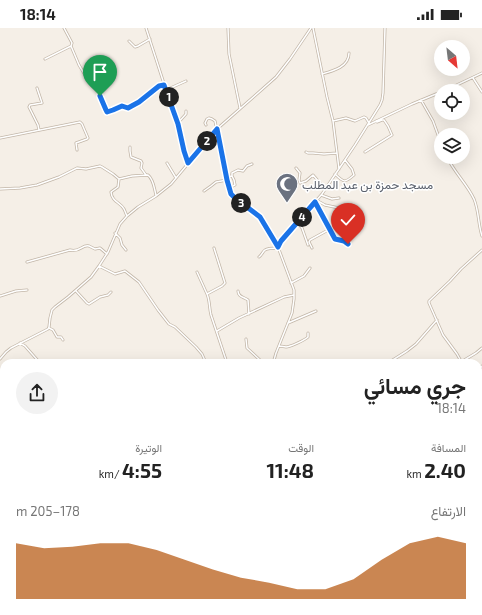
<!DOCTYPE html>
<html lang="ar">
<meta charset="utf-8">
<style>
:root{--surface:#fff;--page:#f2f2f2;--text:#222;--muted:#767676;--accent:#b45309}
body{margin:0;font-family:"Exo 2",Vazirmatn,sans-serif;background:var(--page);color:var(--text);direction:rtl;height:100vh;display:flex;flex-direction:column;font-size:15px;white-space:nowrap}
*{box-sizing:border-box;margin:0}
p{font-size:13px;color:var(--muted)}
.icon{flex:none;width:22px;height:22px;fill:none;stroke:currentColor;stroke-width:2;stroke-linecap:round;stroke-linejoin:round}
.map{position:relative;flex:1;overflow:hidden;direction:ltr}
.details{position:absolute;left:0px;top:331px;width:482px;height:256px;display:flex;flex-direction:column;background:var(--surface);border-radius:12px 12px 0 0;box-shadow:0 4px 16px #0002;direction:rtl}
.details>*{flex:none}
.needle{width:26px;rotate:152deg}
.buttons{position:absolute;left:434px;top:12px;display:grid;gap:8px}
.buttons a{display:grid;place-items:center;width:36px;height:36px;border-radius:50%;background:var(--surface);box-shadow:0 4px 16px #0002;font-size:20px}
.pin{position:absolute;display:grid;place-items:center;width:34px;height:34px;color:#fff;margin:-41px -17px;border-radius:50% 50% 50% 0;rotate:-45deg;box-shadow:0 0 4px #0007}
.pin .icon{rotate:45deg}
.km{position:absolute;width:20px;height:20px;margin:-10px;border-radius:50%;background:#222;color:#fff;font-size:11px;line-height:20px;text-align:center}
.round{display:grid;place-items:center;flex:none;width:42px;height:42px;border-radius:21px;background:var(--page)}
.summary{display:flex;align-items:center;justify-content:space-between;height:68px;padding:0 16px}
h1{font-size:22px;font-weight:700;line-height:30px}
.figures{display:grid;grid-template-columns:repeat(3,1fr);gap:6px;height:68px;padding:4px 16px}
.figures div{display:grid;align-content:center}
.figures b{font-size:20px;font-weight:700}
.figures small{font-size:11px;font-weight:400}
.figures p{font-size:11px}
.chart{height:112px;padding:8px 16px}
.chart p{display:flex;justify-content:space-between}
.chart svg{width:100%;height:72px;margin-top:4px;fill:var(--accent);opacity:.7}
.status{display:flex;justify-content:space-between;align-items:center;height:28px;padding:0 20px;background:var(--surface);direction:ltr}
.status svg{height:11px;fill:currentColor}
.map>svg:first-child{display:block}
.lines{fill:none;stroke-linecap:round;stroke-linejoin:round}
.street-casing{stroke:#c2b6a8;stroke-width:3}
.secondary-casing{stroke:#ddc393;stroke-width:4.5}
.street{stroke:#fff;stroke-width:1.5}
.secondary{stroke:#ffecc7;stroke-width:3}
.route-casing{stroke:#fff;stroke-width:8}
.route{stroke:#1a73e8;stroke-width:5}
.labels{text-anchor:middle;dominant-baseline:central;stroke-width:3;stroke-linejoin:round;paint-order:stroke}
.worship-label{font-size:12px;fill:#5b616d;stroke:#fff;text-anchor:start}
</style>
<div class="status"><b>18:14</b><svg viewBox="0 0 49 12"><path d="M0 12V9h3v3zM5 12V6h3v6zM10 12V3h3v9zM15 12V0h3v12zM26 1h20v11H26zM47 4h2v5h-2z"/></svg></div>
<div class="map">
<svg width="482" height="587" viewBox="0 0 482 587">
<rect width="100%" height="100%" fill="#f5efe7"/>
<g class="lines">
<!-- street casing -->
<g class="street-casing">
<path id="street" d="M64 0 72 15 71 18 79 37 91 57 98 63 106 82 107 84 113 82 123 78 128 80 139 74 159 58 164 57
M146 0 177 96 184 123 189 135
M228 0 229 26 240 80
M313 0 327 69 333 93 339 141
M129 13 135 19 138 18 150 11
M45 31 71 18
M322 46C333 43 349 39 349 25
M473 50 482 64
M37 60 42 75 30 77 29 79 38 97 39 102
M166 62 186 53
M444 63 482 45
M421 72 433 93 441 115
M333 93 346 90 355 93 364 89 366 90 369 95
M177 96 186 86V83
M206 97 205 95 207 91 209 90 212 91 215 93 227 152 231 166 239 173 258 187 262 192 278 219 294 262V271L292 285 276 325 274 332V335
M368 97 412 76 441 64
M0 110 80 94 82 96 88 110 87 111 76 115 77 122
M130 119V123L131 129 141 133 142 135 141 140 146 147
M306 124 308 125H313L324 126 337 125
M365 124 392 107 388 98 384 92H382L377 94 376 93
M447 129C454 144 467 156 474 171 479 183 478 196 482 208
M167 135 176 150
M296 140 300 145 299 152 300 155 306 153 313 147 325 161
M335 146C344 155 345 155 354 147L352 141 345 132
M226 149 232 148V145L238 142 243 143 247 138 252 136
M229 160 235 157 234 152 232 148
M0 161 20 160 37 157 59 149 77 140 86 141 100 138 102 139 113 146 119 151
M204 163 211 158 216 154 227 152
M321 167 332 171 339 170
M316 172 325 177 339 180 345 184
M315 173 335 211C341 214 343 211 348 216
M127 188C126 186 125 183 124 181 120 174 112 174 111 164L118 159 119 151 132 148 148 147C154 152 154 160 156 167
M297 194 302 200 308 217
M115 205 120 210 122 217 126 222
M278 218 281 213 322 166 355 117 380 77 382 72 383 65 385 0
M214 220 225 255 222 258 207 266C210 273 209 279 211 287L227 335
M312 220 309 214 310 212 330 201
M259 229C262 227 263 223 265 222 268 220 274 220 278 220
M27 234 70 222C80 225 82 216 89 218 91 219 93 220 95 221L100 220 107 226
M99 238 115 246 125 243 139 254 158 282 169 296 175 299 196 319 202 326 206 335
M197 244 207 266
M291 255 304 248 310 240
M76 263 87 275 89 276 100 269 108 267 111 264
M238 263C238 269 244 269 248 272L249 286
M0 268 16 263 27 262
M288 295 316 283
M49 300 53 302 57 309H61L63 312
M217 303 239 290 284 269 294 267
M246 311 247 320 260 332 262 335
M20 315 25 318 40 335
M279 318C282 318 284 319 286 319 290 319 305 312 308 309V305
M0 331 6 324 11 320 48 301 49 299 50 290 52 282 55 279 68 269 91 249 99 238 108 224 120 196 127 188 138 179 156 168 171 156 217 101 276 49 290 31 311 0
M461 334 476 325 482 320
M84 335 90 333 93 335
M267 335 274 332
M388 335 407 323 416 316 437 292
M462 335 457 326 443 307 429 275V273L450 253 461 241 482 222
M478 348 479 347 480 341 482 338
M478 413 482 416
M478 509 482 506
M478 538 481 544
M478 571 482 569
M0 572 4 577
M8 583 11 587
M115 583 116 587
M307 583V587
M473 583 475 587
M191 587 192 585 191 583
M263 587 266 586
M434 587 438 583"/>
</g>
<!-- secondary casing -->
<g class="secondary-casing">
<path id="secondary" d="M478 521 482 520
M0 564 4 562
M240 583V587"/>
</g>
<!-- street -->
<use href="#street" class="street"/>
<!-- secondary -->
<use href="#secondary" class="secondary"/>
</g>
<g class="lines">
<!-- route casing -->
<g class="route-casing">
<path id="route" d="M100 68 106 82 107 84 113 82 122 78 128 80 139 74 159 58 164 57 178 96 184 123 188 135 217 101 227 152 231 166 235 170 260 189 278 219 281 213 315 174 335 211 344 213 348 216"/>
</g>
<!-- route -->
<use href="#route" class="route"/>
</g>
<!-- icons -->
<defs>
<g id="mosque-pin" transform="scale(1.15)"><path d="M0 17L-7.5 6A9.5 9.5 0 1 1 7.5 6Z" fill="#6b7280" stroke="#fff"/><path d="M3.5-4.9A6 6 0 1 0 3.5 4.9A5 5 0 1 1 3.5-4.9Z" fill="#fff"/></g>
</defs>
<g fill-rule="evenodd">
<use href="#mosque-pin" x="287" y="156"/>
</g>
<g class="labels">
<!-- worship labels -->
<g class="worship-label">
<text x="302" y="156">مسجد حمزة بن عبد المطلب</text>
</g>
</g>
</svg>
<div class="buttons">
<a><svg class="needle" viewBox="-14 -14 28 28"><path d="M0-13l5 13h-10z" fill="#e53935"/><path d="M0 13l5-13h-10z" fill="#767676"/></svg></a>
<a><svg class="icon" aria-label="locate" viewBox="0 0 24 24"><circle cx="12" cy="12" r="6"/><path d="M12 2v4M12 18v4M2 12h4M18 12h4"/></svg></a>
<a><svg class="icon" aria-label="layers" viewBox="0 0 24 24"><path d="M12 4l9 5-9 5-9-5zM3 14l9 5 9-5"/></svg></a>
</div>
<div class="pin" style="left:100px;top:68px;background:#1e9e55"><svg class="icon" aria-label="arrive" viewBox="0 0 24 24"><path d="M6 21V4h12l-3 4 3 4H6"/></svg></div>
<div class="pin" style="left:348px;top:216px;background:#d93025"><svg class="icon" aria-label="check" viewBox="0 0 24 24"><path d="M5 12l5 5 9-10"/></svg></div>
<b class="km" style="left:169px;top:69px">1</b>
<b class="km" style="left:207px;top:113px">2</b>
<b class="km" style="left:241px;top:175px">3</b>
<b class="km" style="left:302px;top:189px">4</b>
<section class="details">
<div class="summary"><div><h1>جري مسائي</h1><p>18:14</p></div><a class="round"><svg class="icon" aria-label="share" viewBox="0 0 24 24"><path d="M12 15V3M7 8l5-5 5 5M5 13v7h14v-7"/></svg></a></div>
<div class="figures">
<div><p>المسافة</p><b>2.40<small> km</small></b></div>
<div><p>الوقت</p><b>11:48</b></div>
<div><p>الوتيرة</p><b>4:55<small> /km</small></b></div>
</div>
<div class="chart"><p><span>الارتفاع</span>178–205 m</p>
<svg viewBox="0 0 160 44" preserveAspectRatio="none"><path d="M0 44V10L10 13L20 12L30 10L40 10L50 14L60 20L70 26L80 31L90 34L100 38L110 38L120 32L130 20L140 10L150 6L160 10V44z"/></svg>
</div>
</section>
</div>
